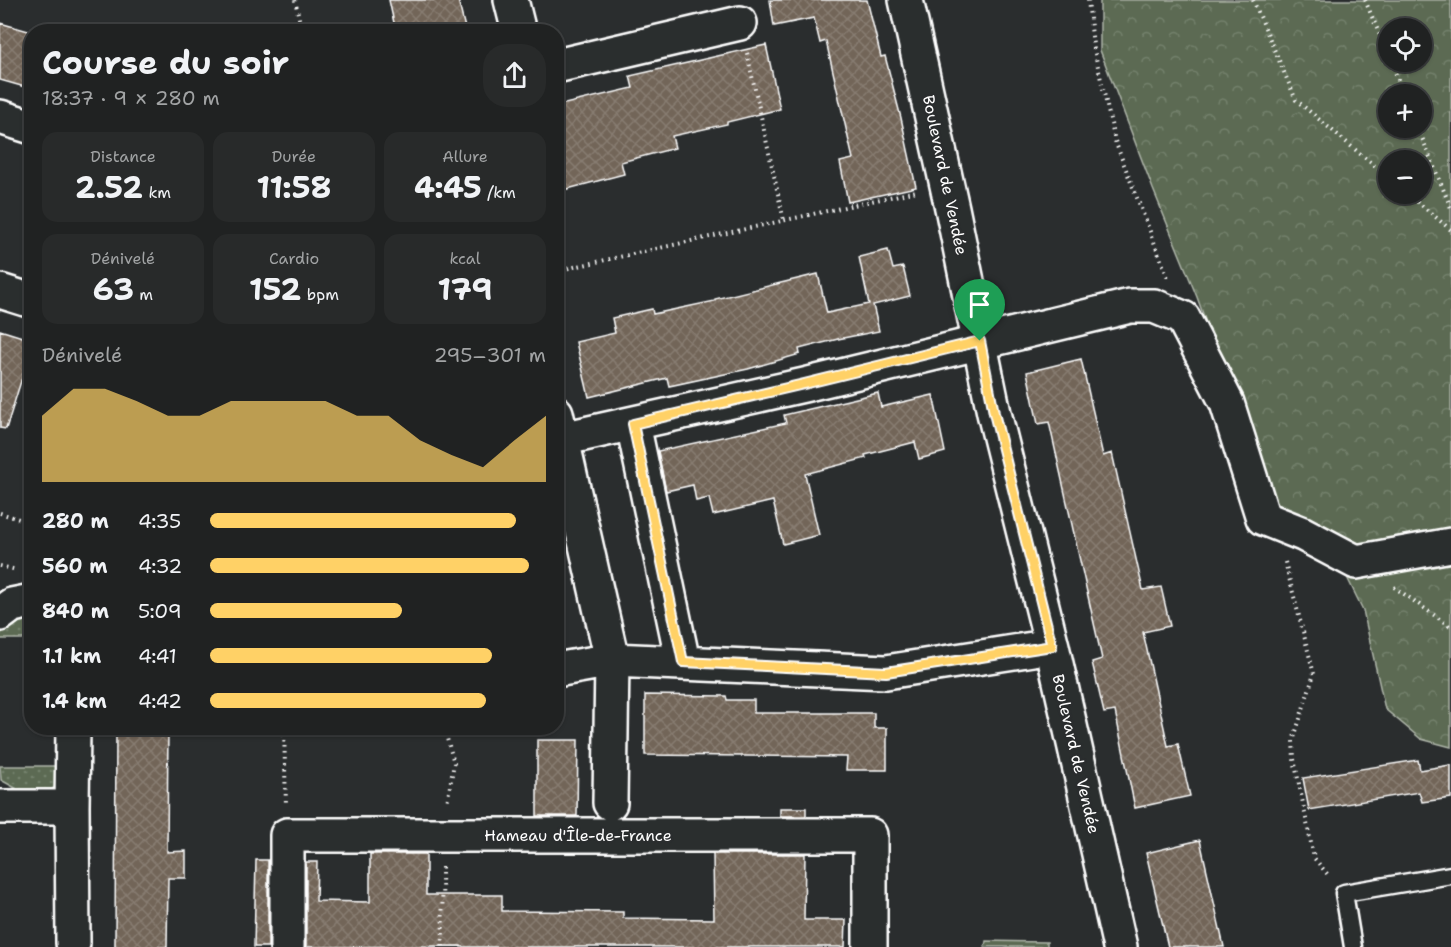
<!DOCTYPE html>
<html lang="fr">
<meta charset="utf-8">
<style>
:root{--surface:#202222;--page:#282a2a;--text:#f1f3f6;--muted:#a2a4a5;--line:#3d3f40;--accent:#ffd166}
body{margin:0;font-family:"Shantell Sans",sans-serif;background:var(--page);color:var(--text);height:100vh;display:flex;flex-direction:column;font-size:22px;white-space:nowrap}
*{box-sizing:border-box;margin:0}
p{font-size:20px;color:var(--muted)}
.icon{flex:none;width:33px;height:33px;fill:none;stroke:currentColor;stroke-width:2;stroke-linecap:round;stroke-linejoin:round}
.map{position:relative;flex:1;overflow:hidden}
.panel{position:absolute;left:24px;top:24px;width:540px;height:711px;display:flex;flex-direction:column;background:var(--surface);border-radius:24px;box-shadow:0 2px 4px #0004,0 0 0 2px var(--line)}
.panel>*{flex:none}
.controls{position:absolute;left:1378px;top:18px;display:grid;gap:12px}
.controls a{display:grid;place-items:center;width:54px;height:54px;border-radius:50%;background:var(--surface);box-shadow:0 2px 4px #0004,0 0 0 2px var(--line);font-size:30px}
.pin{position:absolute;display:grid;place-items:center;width:51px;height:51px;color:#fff;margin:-62px -26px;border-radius:50% 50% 50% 0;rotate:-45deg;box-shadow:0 0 6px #0007}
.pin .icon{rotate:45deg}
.round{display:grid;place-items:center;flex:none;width:63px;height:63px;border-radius:24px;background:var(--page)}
.summary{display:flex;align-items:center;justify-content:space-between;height:102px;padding:0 18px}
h1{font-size:33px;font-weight:700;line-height:45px}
.figures{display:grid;grid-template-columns:repeat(3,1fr);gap:9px;height:102px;padding:6px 18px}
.figures div{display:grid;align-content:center;border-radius:15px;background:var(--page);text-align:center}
.figures b{font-size:30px;font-weight:700}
.figures small{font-size:16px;font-weight:400}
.figures p{font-size:16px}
.chart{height:168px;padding:12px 18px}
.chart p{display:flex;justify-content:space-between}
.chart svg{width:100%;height:108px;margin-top:6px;fill:var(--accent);opacity:.7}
ul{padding:0 18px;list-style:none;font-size:20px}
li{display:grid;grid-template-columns:96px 72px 1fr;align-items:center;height:45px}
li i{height:15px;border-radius:8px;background:var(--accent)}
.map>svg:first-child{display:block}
.grass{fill:url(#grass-dots);stroke:#aeb5a9;stroke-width:1.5}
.forest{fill:url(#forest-crowns);stroke:#aeb5a9;stroke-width:1.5;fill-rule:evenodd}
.park{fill:#5c6b53;stroke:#aeb5a9;stroke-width:1.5}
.building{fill:url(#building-cross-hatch);stroke:#fff;stroke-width:1.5}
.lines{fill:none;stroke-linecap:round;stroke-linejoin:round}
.service-casing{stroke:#fff;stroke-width:21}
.minor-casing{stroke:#fff;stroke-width:38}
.path{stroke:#fff;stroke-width:4;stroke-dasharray:1.5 4.5;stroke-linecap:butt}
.service{stroke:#2a2d2e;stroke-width:16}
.minor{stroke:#2a2d2e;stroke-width:33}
.route-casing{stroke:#fff;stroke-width:12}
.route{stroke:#ffd166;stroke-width:8}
.labels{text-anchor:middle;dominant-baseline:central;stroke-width:5;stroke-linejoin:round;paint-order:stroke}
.street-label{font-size:16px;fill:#fff;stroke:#2a2d2e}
</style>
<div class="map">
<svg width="1451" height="947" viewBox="0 0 1451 947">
<defs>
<pattern id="grass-dots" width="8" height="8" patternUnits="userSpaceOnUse" patternTransform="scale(1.5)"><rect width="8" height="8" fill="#5c6b53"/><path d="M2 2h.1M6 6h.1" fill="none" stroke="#74816d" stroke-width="1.8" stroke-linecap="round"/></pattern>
<pattern id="forest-crowns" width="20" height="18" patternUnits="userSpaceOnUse" patternTransform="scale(1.5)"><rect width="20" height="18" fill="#5c6b53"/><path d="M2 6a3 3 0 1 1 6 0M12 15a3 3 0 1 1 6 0" fill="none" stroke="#74816d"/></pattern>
<pattern id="building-cross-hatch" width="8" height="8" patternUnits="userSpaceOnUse" patternTransform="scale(1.5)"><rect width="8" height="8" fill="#726558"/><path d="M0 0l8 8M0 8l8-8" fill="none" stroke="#877c71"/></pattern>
</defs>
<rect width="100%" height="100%" fill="#2a2d2e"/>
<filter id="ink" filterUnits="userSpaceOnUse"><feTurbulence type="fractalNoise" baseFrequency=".0167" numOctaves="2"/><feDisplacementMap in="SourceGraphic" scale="12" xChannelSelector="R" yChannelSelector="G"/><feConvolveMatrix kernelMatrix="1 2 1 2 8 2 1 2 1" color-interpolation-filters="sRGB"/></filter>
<g filter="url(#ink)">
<!-- grass -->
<path class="grass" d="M31 613V639H0V635L10 620Z
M0 766H73L56 787 36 795 19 790 1 780Z"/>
<!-- forest -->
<path class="forest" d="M1100 0H1451V747L1421 739 1385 709 1363 610 1342 567 1284 542 1197 297 1153 189 1100 50ZM1389 28H1422V62H1389ZM1389 94H1422V128H1389ZM1389 160H1422V194H1389Z"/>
<!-- park -->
<path class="park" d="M986 941 1047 942V947H985Z"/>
<!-- building -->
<path class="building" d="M389 0H458L466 32H396Z
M770 0H867L881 57 885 56 901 118 916 187 848 202 840 162 853 159 826 41 820 43 814 18 774 26Z
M0 23 32 32V89L0 80Z
M766 45 780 109 727 122V124L672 136 675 148 621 162 624 174 556 192V106L633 88 630 76Z
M888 250 893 269 903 267 910 296 873 305 879 331 838 339 799 349 800 354 748 369 669 386 667 378 589 397 576 342 615 333 612 318 652 309 653 314 715 301V299L818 274 827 313 869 304 859 257Z
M0 330 32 340V346L6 429 0 428Z
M1081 359 1103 456 1112 453 1143 590 1161 587 1170 626 1143 632 1168 746 1178 744 1190 796 1135 808 1115 711 1104 713 1092 662 1102 659 1049 422 1038 424 1027 372Z
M878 393 881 407 933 395 945 452 919 459 915 442 865 455 866 458 805 474 819 535 783 544 773 501 713 515 709 498 696 501 693 485 666 491 658 451 786 423 784 415Z
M645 695 726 696 727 700H754V713H874V728H887V770H846L847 757 645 755Z
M116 728H168L167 852 186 851V878H168L167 947H115Z
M537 740H578L577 816H537Z
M1418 760 1420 770 1451 765V798L1422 802 1419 792 1309 810 1303 778Z
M780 808H806V816H780Z
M1200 840 1224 947H1168L1146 853Z
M370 854H426V895H502V911L623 912V918L714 919 713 854H805L804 920H846L845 947H461V946L306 947V862H317L316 901 370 902Z
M256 860H268V947H254Z"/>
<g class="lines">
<!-- service casing -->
<g class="service-casing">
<path id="service" d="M1353 947 1344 893 1451 875"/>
</g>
<!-- minor casing -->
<g class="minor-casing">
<path id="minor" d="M511 0 519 32
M906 0 952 208 994 413 1052 646 1120 947
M556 66 740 23
M0 117 32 127
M0 291 32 301
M556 413 612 660 610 803
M633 424 683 662
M562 439 804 385 1130 306H1154L1183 318 1227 403 1263 518 1303 534 1356 562 1451 545
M0 614 12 605 32 601
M556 670 612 660 886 672 1052 646
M0 807H72L73 943
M72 807 73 728
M287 947V835H870V947"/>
</g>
<!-- path -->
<path class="path" d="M295 0 302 32
M1088 0 1093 45 1115 141 1168 278
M1253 0 1296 100 1389 178
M1365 0 1389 57
M747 53 784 221
M1391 62 1404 94
M1418 128 1451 208
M1408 194 1451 230
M556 271 917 191
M0 513 32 523
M1285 562 1314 674 1293 741 1294 759 1314 858 1329 876
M0 566 17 570
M1394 587 1451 627
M284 728 286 805
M444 728 454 763 447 803
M442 867 443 947"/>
<!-- service -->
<use href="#service" class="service"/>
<!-- minor -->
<use href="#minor" class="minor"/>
</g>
</g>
<g class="lines" filter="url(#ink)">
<!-- route casing -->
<g class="route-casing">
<path id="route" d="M980 341 994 413 1052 646 886 672 683 662 633 424 804 384Z"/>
</g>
<!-- route -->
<use href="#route" class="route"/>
</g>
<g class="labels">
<!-- street labels -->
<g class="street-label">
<text transform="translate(945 175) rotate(78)">Boulevard de Vendée</text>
<text transform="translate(1076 754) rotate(77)">Boulevard de Vendée</text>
<text x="578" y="835">Hameau d'Île-de-France</text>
</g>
</g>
</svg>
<div class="controls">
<a><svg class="icon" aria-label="locate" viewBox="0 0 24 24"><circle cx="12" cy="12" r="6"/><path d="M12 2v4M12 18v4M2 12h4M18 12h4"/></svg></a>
<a>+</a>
<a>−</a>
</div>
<div class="pin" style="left:980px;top:341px;background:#1e9e55"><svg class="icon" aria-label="arrive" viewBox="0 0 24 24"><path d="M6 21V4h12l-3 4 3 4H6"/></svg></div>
<section class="panel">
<div class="summary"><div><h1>Course du soir</h1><p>18:37 · 9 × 280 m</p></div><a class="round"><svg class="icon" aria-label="share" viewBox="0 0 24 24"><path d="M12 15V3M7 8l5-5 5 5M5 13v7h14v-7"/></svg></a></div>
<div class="figures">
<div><p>Distance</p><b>2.52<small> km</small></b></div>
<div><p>Durée</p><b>11:58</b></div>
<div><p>Allure</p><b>4:45<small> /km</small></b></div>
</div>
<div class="figures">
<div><p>Dénivelé</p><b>63<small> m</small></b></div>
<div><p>Cardio</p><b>152<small> bpm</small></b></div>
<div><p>kcal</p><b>179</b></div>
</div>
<div class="chart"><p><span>Dénivelé</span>295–301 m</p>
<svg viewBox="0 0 160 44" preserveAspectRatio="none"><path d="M0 44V17L10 6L20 6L30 11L40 17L50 17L60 11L70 11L80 11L90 11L100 17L110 17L120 27L130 33L140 38L150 27L160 17V44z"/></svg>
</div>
<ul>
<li><b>280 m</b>4:35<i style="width:91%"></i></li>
<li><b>560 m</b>4:32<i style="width:95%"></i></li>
<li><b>840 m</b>5:09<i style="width:57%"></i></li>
<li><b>1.1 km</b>4:41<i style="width:84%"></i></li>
<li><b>1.4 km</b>4:42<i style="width:82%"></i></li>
</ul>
</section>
</div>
